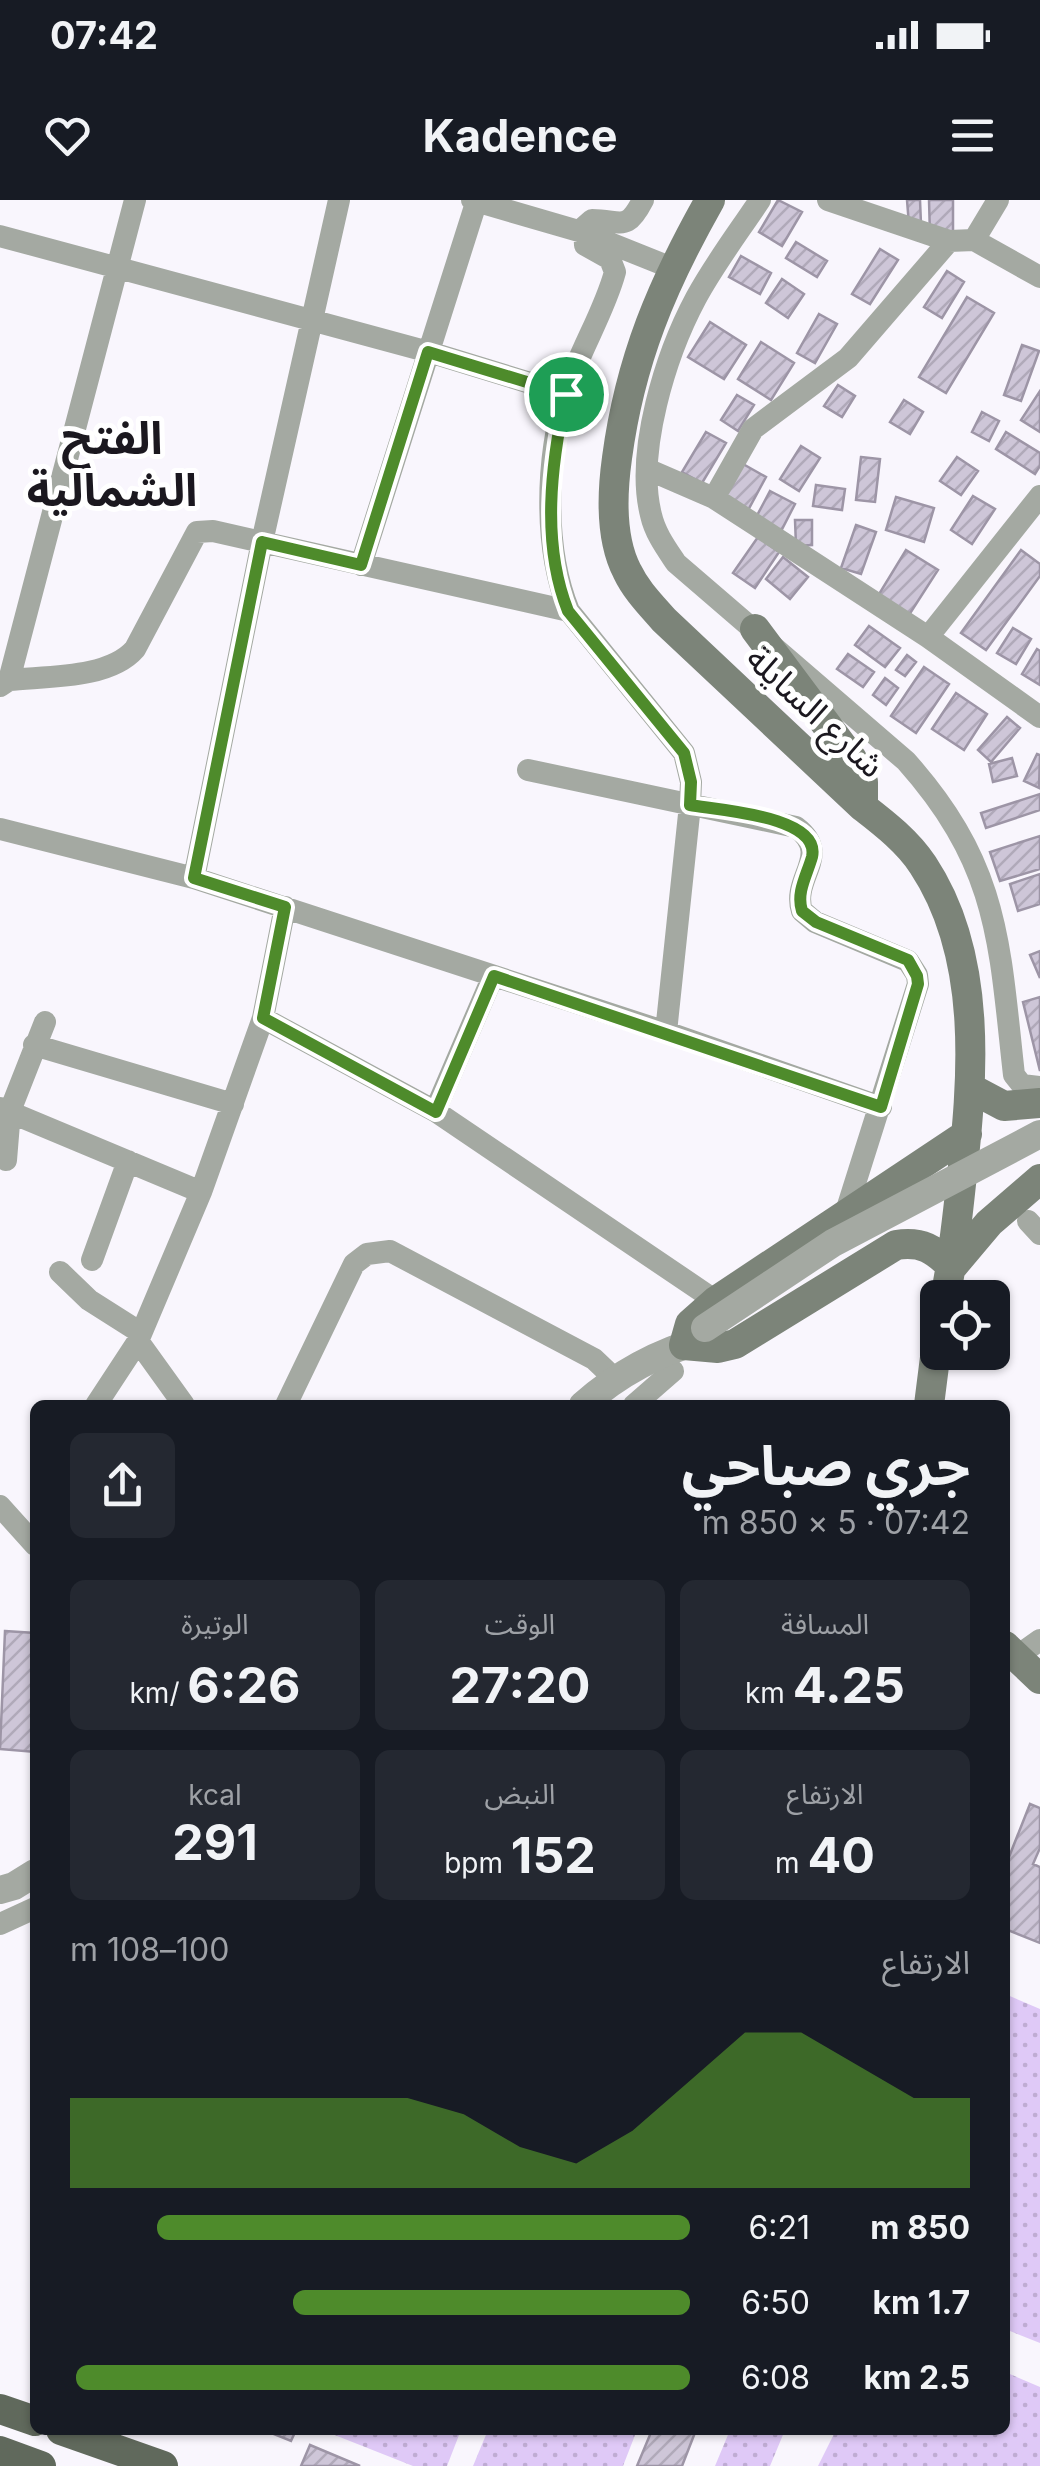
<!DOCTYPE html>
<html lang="ar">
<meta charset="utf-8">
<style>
:root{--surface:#171b24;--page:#242831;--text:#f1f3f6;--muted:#9ea1a6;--accent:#4e8b2b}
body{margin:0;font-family:Inter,"Noto Sans Arabic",sans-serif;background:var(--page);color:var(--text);direction:rtl;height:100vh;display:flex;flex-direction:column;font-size:38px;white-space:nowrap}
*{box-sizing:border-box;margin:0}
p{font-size:32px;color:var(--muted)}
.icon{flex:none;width:55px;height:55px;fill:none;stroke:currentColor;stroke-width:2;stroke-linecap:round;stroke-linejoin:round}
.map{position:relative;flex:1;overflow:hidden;direction:ltr}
.side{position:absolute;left:30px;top:1200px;width:980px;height:1035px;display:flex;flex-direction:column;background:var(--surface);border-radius:15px;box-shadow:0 2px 8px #0004;direction:rtl}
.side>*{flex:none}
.fabs{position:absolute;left:920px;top:1080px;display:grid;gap:20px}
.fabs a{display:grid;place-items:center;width:90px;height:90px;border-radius:15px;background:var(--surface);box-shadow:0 2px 8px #0004;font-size:50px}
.pin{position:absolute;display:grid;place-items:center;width:85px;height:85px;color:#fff;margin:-42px;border:5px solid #fff;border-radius:50%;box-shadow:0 2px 10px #0007}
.round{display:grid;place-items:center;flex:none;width:105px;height:105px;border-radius:15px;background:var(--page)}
.overview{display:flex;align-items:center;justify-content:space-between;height:170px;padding:0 40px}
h1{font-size:55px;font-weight:700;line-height:75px}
.figures{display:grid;grid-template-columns:repeat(3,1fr);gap:15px;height:170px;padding:10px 40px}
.figures div{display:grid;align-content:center;border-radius:15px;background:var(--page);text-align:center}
.figures b{font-size:50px;font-weight:700}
.figures small{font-size:28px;font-weight:400}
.figures p{font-size:28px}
.chart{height:280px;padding:20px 40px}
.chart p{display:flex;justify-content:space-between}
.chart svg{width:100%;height:180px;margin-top:10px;fill:var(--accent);opacity:.7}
ul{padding:0 40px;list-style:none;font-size:32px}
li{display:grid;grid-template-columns:160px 120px 1fr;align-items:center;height:75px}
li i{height:25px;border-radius:12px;background:var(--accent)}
.status{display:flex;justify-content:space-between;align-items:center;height:70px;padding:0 50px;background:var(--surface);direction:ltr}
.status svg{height:28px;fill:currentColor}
header{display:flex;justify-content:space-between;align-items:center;height:130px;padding:0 40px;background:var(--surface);font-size:45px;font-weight:700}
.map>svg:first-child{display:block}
.grass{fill:url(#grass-dots)}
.building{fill:url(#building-hatch);stroke:#9d95a6;stroke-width:2.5}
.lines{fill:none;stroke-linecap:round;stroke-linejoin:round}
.minor{stroke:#a4a9a2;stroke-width:22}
.tertiary{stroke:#a4a9a2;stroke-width:28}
.secondary{stroke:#7c8479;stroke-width:30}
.primary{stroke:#60695c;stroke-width:30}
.tertiary-bridge{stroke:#a4a9a2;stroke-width:28}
.route-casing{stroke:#fff;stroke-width:20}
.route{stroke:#4e8b2b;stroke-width:12}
.labels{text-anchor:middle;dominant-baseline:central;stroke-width:10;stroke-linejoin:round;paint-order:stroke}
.street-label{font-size:35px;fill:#1b181f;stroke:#fff}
.district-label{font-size:45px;font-weight:bold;fill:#1b181f;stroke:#fff}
</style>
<div class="status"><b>07:42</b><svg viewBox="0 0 49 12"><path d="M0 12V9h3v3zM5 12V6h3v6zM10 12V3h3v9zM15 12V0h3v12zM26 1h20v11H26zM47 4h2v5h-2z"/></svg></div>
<header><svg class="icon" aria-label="menu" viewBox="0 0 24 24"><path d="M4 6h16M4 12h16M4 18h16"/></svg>Kadence<svg class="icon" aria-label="heart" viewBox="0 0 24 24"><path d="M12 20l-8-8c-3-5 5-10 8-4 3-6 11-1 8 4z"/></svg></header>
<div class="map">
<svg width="1040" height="2266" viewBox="0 0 1040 2266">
<defs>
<pattern id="grass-dots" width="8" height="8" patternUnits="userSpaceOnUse" patternTransform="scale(2.5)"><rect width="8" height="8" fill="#dfc9f7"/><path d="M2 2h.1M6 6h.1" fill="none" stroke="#bfacd3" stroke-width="1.8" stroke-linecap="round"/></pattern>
<pattern id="building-hatch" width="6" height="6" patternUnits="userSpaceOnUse" patternTransform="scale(2.5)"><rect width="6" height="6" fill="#cec6d8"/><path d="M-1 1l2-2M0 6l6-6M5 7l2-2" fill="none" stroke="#b0a9b9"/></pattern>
</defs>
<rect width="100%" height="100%" fill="#f9f6fd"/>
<!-- grass -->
<path class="grass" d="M1005 1794 1040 1809V2143L1005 2129Z
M1005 2172 1040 2187V2266H818L836 2230H1005Z
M322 2230H461L447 2266H413Z
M488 2230H637L623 2266H473Z
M730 2230H785L770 2266H715Z"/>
<!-- building -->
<path class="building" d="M778 0 802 12 782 46 759 32Z
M907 0H920L921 24 909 25Z
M929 0H953V34L930 35Z
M796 42 827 61 817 77 786 58Z
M880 49 898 60 870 104 852 94Z
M741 56 771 73 760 94 729 77Z
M947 71 964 82 942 118 924 107Z
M782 79 804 94 788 118 766 103Z
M967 97 994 113 946 193 919 177Z
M819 114 837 124 815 163 797 153Z
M710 122 746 145 724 179 688 157Z
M761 142 794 163 771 200 738 179Z
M1022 145 1039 151 1021 201 1004 195Z
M838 185 855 196 842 217 824 206Z
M1040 191V232L1021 220Z
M737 195 754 205 738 231 721 220Z
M904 200 923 212 910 234 890 222Z
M982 212 999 221 989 241 972 232Z
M706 232 726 243 702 283 682 272Z
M1006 232 1040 253V266L1035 274 996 249Z
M801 246 820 258 799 291 780 279Z
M861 257 880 259 875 302 856 300Z
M957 257 978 271 961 295 940 281Z
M743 264 766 277 746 314 722 300Z
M816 285 845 289 842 310 813 306Z
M770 291 795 304 778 337 753 323Z
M973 296 995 309 972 344 951 330Z
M896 297 934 308 924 342 886 330Z
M795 320H812V345L796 346Z
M856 325 876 332 861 374 841 368Z
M758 337 779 352 755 388 733 373Z
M906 350 938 370 907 418 876 399Z
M1021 350 1040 364V376L986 450 961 433Z
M783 357 808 377 790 399 766 379Z
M869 426 900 448 885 467 855 445Z
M1013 428 1031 439 1016 464 997 453Z
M1037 449 1040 451V485L1022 474Z
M848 454 874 472 863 487 837 469Z
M907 455 916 462 905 476 896 470Z
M924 467 949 484 916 533 891 516Z
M885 478 898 488 886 505 873 495Z
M956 493 987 514 964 550 932 529Z
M1007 517 1020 528 991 562 978 550Z
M1037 554 1040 555 1039 588 1024 581Z
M1012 558 1017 576 993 582 989 564Z
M1040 594V610L986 628 981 613Z
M1040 636V669L1000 681 990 652Z
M1040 674V704L1018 711 1010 684Z
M1040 751V778L1030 755Z
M1040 797V871L1023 802Z
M5 1431 35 1433V1552L0 1549Z
M1030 1604 1040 1608V1648L1033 1664 1040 1667V1743L1005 1729V1667Z
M264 2230H296L291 2241Z
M652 2230H696L682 2266H637Z
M310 2245 360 2266H301Z"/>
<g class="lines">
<!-- minor -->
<path class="minor" d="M472 0 582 32 672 68
M643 0C626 33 622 20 592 20L584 27 585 45 610 59 615 72C604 113 579 151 566 193 546 258 543 347 569 411L684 553 691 582 690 605 666 832
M760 0C738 33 715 63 696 98 666 154 635 252 651 315 655 333 666 348 676 363L906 561C1000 667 999 742 1014 875L1022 885 1040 887
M828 0 949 41
M0 36 429 152 566 194
M974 40 1040 77
M647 269 714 298 928 437 1040 517
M714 298 753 229 848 158 949 41 974 40 998 0
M361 365 477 0
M928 437 1040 296
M9 480 135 0
M0 486 9 480C47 476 109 479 135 449L197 332 213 331 569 411
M528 570 796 627C833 655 791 678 802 711L815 722 908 761 917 775 918 784 845 1015
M0 629 194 678 666 832 881 907
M194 678 262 342 339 0
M263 818 435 911 716 1101
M34 845 233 904
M0 908 201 992
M435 911 493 776
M6 960 10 911 45 822
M1028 1021 1040 1034
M92 1060 128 961
M60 1072 89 1100 141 1133
M138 1141 184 1205
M96 1205 138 1141 201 992 263 818 285 707
M286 1205 354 1064 367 1054 390 1051 594 1159 614 1178
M634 1205 673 1171
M0 1306 35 1345
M1016 1457 1040 1440
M0 1724 35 1708"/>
<!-- tertiary -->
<path class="tertiary" d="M583 1205C619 1173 658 1152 705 1139
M0 1690 14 1686 35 1673"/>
<!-- secondary -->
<path class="secondary" d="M710 0C662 85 630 160 617 258 612 294 610 338 627 371 636 390 650 404 664 420L863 607C885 624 908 642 923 665 984 757 973 880 961 984 957 1022 953 1060 945 1098
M755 429 852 559 863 582V607
M972 889 1004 906 1040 903
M952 1067C934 1049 922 1041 896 1045L735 1144 718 1148 684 1145 690 1124 716 1101 967 934
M952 1067 989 1023 1040 979
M929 1205 938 1134
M1005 1446 1040 1479"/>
<!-- primary -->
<path class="primary" d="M0 2209 35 2221
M61 2230 163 2266
M0 2251 41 2266"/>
<!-- tertiary-bridge -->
<path class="tertiary-bridge" d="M705 1128 833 1043 1040 934"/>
</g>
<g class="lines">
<!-- route casing -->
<g class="route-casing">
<path id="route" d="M428 152 566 194C551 264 541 343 568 411L684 553 691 582 690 605C718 610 821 616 812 657 807 675 796 692 802 711L816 722 908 760 917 776 918 784 881 907 494 776 436 912 263 818 285 707 194 678 262 342 361 365Z"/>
</g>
<!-- route -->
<use href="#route" class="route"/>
</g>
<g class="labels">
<!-- street labels -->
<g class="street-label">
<text transform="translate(816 511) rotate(43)">شارع السايلة</text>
</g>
<!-- district labels -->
<g class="district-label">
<text x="112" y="237">الفتح<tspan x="112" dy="52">الشمالية</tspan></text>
</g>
</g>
</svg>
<div class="fabs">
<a><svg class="icon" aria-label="locate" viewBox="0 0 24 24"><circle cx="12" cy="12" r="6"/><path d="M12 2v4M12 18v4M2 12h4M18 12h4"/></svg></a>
</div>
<div class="pin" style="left:566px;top:194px;background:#1e9e55"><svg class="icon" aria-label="arrive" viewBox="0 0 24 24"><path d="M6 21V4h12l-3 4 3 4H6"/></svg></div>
<section class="side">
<div class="overview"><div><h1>جري صباحي</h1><p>07:42 · 5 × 850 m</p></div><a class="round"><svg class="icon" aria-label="share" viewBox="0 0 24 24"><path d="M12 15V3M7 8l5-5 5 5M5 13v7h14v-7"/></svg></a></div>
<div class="figures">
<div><p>المسافة</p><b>4.25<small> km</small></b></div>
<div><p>الوقت</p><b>27:20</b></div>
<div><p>الوتيرة</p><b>6:26<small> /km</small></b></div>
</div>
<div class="figures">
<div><p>الارتفاع</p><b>40<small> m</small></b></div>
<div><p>النبض</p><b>152<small> bpm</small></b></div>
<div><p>kcal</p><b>291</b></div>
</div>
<div class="chart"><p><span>الارتفاع</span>100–108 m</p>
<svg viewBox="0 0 160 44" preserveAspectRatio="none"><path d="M0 44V22L10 22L20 22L30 22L40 22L50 22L60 22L70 26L80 34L90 38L100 30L110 18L120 6L130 6L140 14L150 22L160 22V44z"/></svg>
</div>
<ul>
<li><b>850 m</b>6:21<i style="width:86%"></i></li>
<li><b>1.7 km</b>6:50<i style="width:64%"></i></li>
<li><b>2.5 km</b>6:08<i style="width:99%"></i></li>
</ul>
</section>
</div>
